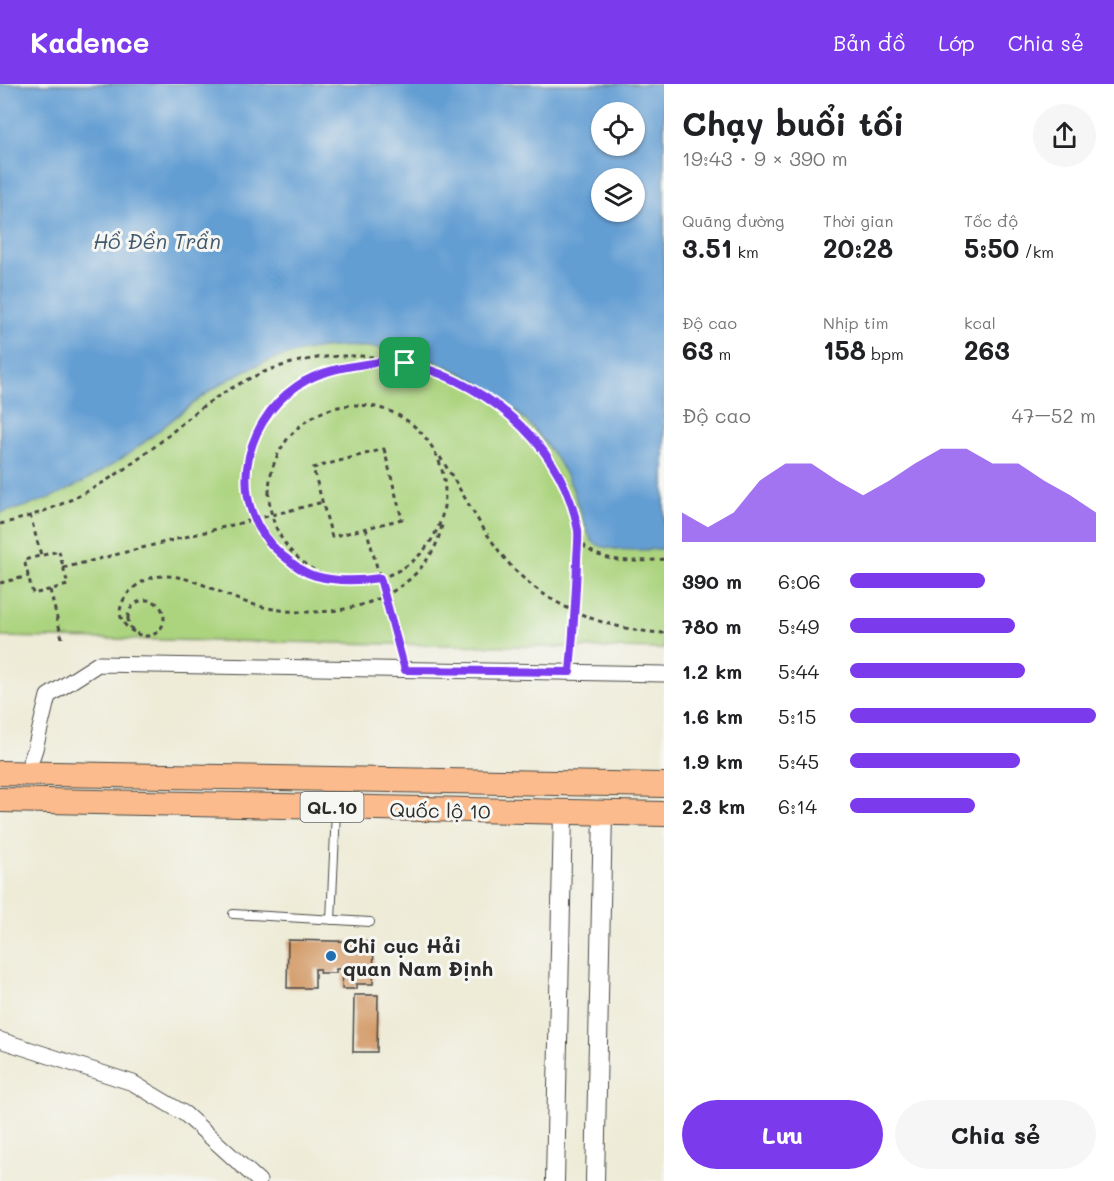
<!DOCTYPE html>
<html lang="vi">
<meta charset="utf-8">
<style>
:root{--surface:#fff;--page:#f6f6f6;--text:#202124;--muted:#757577;--accent:#7c3aed}
body{margin:0;font-family:Mali,sans-serif;background:var(--page);color:var(--text);height:100vh;display:flex;flex-direction:column;font-size:22px;white-space:nowrap}
*{box-sizing:border-box;margin:0}
p{font-size:20px;color:var(--muted)}
.icon{flex:none;width:33px;height:33px;fill:none;stroke:currentColor;stroke-width:2;stroke-linecap:round;stroke-linejoin:round}
.map{position:relative;flex:1;overflow:hidden}
.sheet{display:flex;flex-direction:column;background:var(--surface);width:450px}
.sheet>*{flex:none}
.buttons{position:absolute;left:591px;top:18px;display:grid;gap:12px}
.buttons a{display:grid;place-items:center;width:54px;height:54px;border-radius:50%;background:var(--surface);box-shadow:0 2px 4px #0004;font-size:30px}
.pin{position:absolute;display:grid;place-items:center;width:51px;height:51px;color:#fff;margin:-26px;border-radius:12px;box-shadow:0 3px 9px #0006}
.round{display:grid;place-items:center;flex:none;width:63px;height:63px;border-radius:32px;background:var(--page)}
.headline{display:flex;align-items:center;justify-content:space-between;height:102px;padding:0 18px}
h1{font-size:33px;font-weight:800;line-height:45px}
.figures{display:grid;grid-template-columns:repeat(3,1fr);gap:9px;height:102px;padding:6px 18px}
.figures div{display:grid;align-content:center}
.figures b{font-size:26px;font-weight:800}
.figures small{font-size:16px;font-weight:400}
.figures p{font-size:16px}
.chart{height:168px;padding:12px 18px}
.chart p{display:flex;justify-content:space-between}
.chart svg{width:100%;height:108px;margin-top:6px;fill:var(--accent);opacity:.7}
.action{display:flex;gap:12px;margin-top:auto;padding:12px 18px}
.action a{flex:1;height:69px;border-radius:36px;background:var(--accent);color:#fff;font-size:24px;font-weight:800;line-height:69px;text-align:center}
.action a+a{background:var(--page);color:var(--text)}
ul{padding:0 18px;list-style:none;font-size:20px}
li{display:grid;grid-template-columns:96px 72px 1fr;align-items:center;height:45px}
li i{height:15px;border-radius:8px;background:var(--accent)}
header{display:flex;align-items:center;gap:36px;box-sizing:border-box;height:84px;padding:0 30px;background:var(--accent);color:#fff}
header strong{font-size:28px}
nav{display:flex;gap:33px;margin-inline-start:auto;font-size:21px}
main{display:flex;flex:1;min-height:0}
.map>svg:first-child{display:block}
.green{fill:#acd47f;stroke:#6c8055;stroke-width:1.5;fill-rule:evenodd}
.water{fill:#649ed3;stroke:#48647f;stroke-width:1.5;fill-rule:evenodd}
.building{fill:#d39a66}
.lines{fill:none;stroke-linecap:round;stroke-linejoin:round}
.service-casing{stroke:#484845;stroke-width:10}
.minor-casing{stroke:#484845;stroke-width:17}
.tertiary-casing{stroke:#484845;stroke-width:20}
.trunk-casing{stroke:#484845;stroke-width:26}
.path{stroke:#484845;stroke-width:3;stroke-dasharray:4.5 4.5;stroke-linecap:butt}
.service{stroke:#fff;stroke-width:8}
.minor{stroke:#fff;stroke-width:15}
.tertiary{stroke:#fff;stroke-width:18}
.trunk{stroke:#fbbb8c;stroke-width:24}
.route-casing{stroke:#fff;stroke-width:12}
.route{stroke:#7c3aed;stroke-width:8}
.poi-dot{fill:#1f6fb2;stroke:#f6f6f2;stroke-width:2}
.labels{text-anchor:middle;dominant-baseline:central;stroke-width:6;stroke-linejoin:round;paint-order:stroke}
.shield{fill:#f6f6f2;stroke:#686867;stroke-width:1.5}
.shield-label{font-size:18px;font-weight:bold;fill:#2b2b2b}
.street-label{font-size:20px;fill:#2b2b2b;stroke:#f6f6f2}
.poi-label{font-size:20px;font-weight:bold;fill:#2b2b2b;stroke:#f6f6f2;text-anchor:start}
.water-label{font-size:21px;font-style:italic;fill:#42596e;stroke:#f6f6f2}
</style>
<header>
<strong>Kadence</strong>
<nav><a>Bản đồ</a><a>Lớp</a><a>Chia sẻ</a></nav>
</header>
<main>
<div class="map">
<svg width="664" height="1097" viewBox="0 0 664 1097">
<rect width="100%" height="100%" fill="#f6f6f2"/>
<filter id="ink" filterUnits="userSpaceOnUse"><feTurbulence type="fractalNoise" baseFrequency=".0167" numOctaves="2"/><feDisplacementMap in="SourceGraphic" scale="12" xChannelSelector="R" yChannelSelector="G"/><feConvolveMatrix kernelMatrix="1 2 1 2 8 2 1 2 1" color-interpolation-filters="sRGB"/></filter>
<filter id="wash" filterUnits="userSpaceOnUse"><feTurbulence type="fractalNoise" baseFrequency=".008" numOctaves="4" result="noise"/><feDisplacementMap in="SourceGraphic" scale="24" xChannelSelector="R" yChannelSelector="G"/><feGaussianBlur stdDeviation="1.35" result="paint"/><feColorMatrix in="noise" values="0 0 0 0 0 0 0 0 0 0 0 0 0 0 0 0 0 1.4 0 .05"/><feComposite in="paint" operator="in"/></filter>
<g filter="url(#wash)">
<rect width="100%" height="100%" fill="#eeebd7"/>
<!-- green -->
<path class="green" d="M0 0H664V565L0 553ZM602 28H634V62H602ZM602 94H634V128H602Z"/>
<!-- water -->
<path class="water" d="M0 0H664V465C648 466 605 469 593 458 587 453 576 411 570 399 531 321 452 267 364 263 313 260 261 274 218 302 189 320 165 343 138 363 97 393 51 419 0 429ZM602 28H634V62H602ZM602 94H634V128H602Z"/>
<g id="blocks">
<!-- building -->
<path class="building" d="M288 856 374 858 373 900H356V905H342L343 885H336V889H319L320 885H315V904H287Z
M354 911H378L377 968H353Z"/>
</g>
</g>
<g filter="url(#ink)">
<use href="#blocks" fill-opacity="0" stroke="#484845" stroke-width="1.5"/>
<g class="lines">
<!-- service casing -->
<g class="service-casing">
<path id="service" d="M233 830 370 838
M331 836 336 727"/>
</g>
<!-- minor casing -->
<g class="minor-casing">
<path id="minor" d="M27 689 35 665 48 612 98 580 664 590
M0 956 133 999 185 1030 259 1097"/>
</g>
<!-- tertiary casing -->
<g class="tertiary-casing">
<path id="tertiary" d="M555 1097 563 728
M595 1097 603 729"/>
</g>
<!-- trunk casing -->
<g class="trunk-casing">
<path id="trunk" d="M0 689 664 701
M0 716 664 730"/>
</g>
<!-- path -->
<path class="path" d="M269 409a88 88 0 1 1 176 0a88 88 0 1 1-176 0Z
M384 365 402 435 332 453 313 384Z
M440 373C461 405 478 440 502 471 539 520 604 546 664 549
M30 431 41 471
M0 440C55 428 106 401 150 366 172 350 190 330 214 315 238 299 264 286 292 279 393 253 507 300 558 391 571 413 574 440 585 463 606 480 638 478 664 475
M366 444 401 569
M59 467 68 501 33 510 24 476Z
M63 484 323 418
M330 494C273 487 238 426 248 371 252 344 274 317 296 302 322 284 358 281 388 277
M0 499 29 492
M50 506 62 554
M128 534a18 18 0 1 1 36 0a18 18 0 1 1-36 0Z
M134 548C101 529 134 493 162 492 193 491 219 510 248 519 310 538 396 530 432 468 438 459 440 448 443 438
M571 573 576 504 578 451"/>
<!-- service -->
<use href="#service" class="service"/>
<!-- minor -->
<use href="#minor" class="minor"/>
<!-- tertiary -->
<use href="#tertiary" class="tertiary"/>
<!-- trunk -->
<use href="#trunk" class="trunk"/>
</g>
</g>
<g class="lines" filter="url(#ink)">
<!-- route casing -->
<g class="route-casing">
<path id="route" d="M393 276C479 292 562 356 578 446 579 456 577 468 577 478 576 515 573 551 570 588L405 586 380 494C359 497 337 498 316 492 303 489 292 479 282 471 226 424 240 341 297 302 324 283 361 281 393 276Z"/>
</g>
<!-- route -->
<use href="#route" class="route"/>
</g>
<!-- markers -->
<circle class="poi-dot" cx="331" cy="872" r="6"/>
<g class="labels">
<!-- shield labels -->
<rect class="shield" x="300.5" y="708" width="63" height="30" rx="4.5"/>
<g class="shield-label">
<text x="332" y="723">QL.10</text>
</g>
<!-- street labels -->
<g class="street-label">
<text transform="translate(440 726) rotate(1)">Quốc lộ 10</text>
</g>
<!-- poi labels -->
<g class="poi-label">
<text x="343" y="861">Chi cục Hải<tspan x="343" dy="23">quan Nam Định</tspan></text>
</g>
<!-- water labels -->
<g class="water-label">
<text x="157" y="156">Hồ Đền Trần</text>
</g>
</g>
</svg>
<div class="buttons">
<a><svg class="icon" aria-label="locate" viewBox="0 0 24 24"><circle cx="12" cy="12" r="6"/><path d="M12 2v4M12 18v4M2 12h4M18 12h4"/></svg></a>
<a><svg class="icon" aria-label="layers" viewBox="0 0 24 24"><path d="M12 4l9 5-9 5-9-5zM3 14l9 5 9-5"/></svg></a>
</div>
<div class="pin" style="left:405px;top:279px;background:#1e9e55"><svg class="icon" aria-label="arrive" viewBox="0 0 24 24"><path d="M6 21V4h12l-3 4 3 4H6"/></svg></div>
</div>
<section class="sheet">
<div class="headline"><div><h1>Chạy buổi tối</h1><p>19:43 · 9 × 390 m</p></div><a class="round"><svg class="icon" aria-label="share" viewBox="0 0 24 24"><path d="M12 15V3M7 8l5-5 5 5M5 13v7h14v-7"/></svg></a></div>
<div class="figures">
<div><p>Quãng đường</p><b>3.51<small> km</small></b></div>
<div><p>Thời gian</p><b>20:28</b></div>
<div><p>Tốc độ</p><b>5:50<small> /km</small></b></div>
</div>
<div class="figures">
<div><p>Độ cao</p><b>63<small> m</small></b></div>
<div><p>Nhịp tim</p><b>158<small> bpm</small></b></div>
<div><p>kcal</p><b>263</b></div>
</div>
<div class="chart"><p><span>Độ cao</span>47–52 m</p>
<svg viewBox="0 0 160 44" preserveAspectRatio="none"><path d="M0 44V32L10 38L20 32L30 19L40 12L50 12L60 19L70 25L80 19L90 12L100 6L110 6L120 12L130 12L140 19L150 25L160 32V44z"/></svg>
</div>
<ul>
<li><b>390 m</b>6:06<i style="width:55%"></i></li>
<li><b>780 m</b>5:49<i style="width:67%"></i></li>
<li><b>1.2 km</b>5:44<i style="width:71%"></i></li>
<li><b>1.6 km</b>5:15<i style="width:100%"></i></li>
<li><b>1.9 km</b>5:45<i style="width:69%"></i></li>
<li><b>2.3 km</b>6:14<i style="width:51%"></i></li>
</ul>
<div class="action"><a>Lưu</a><a>Chia sẻ</a></div>
</section>
</main>
